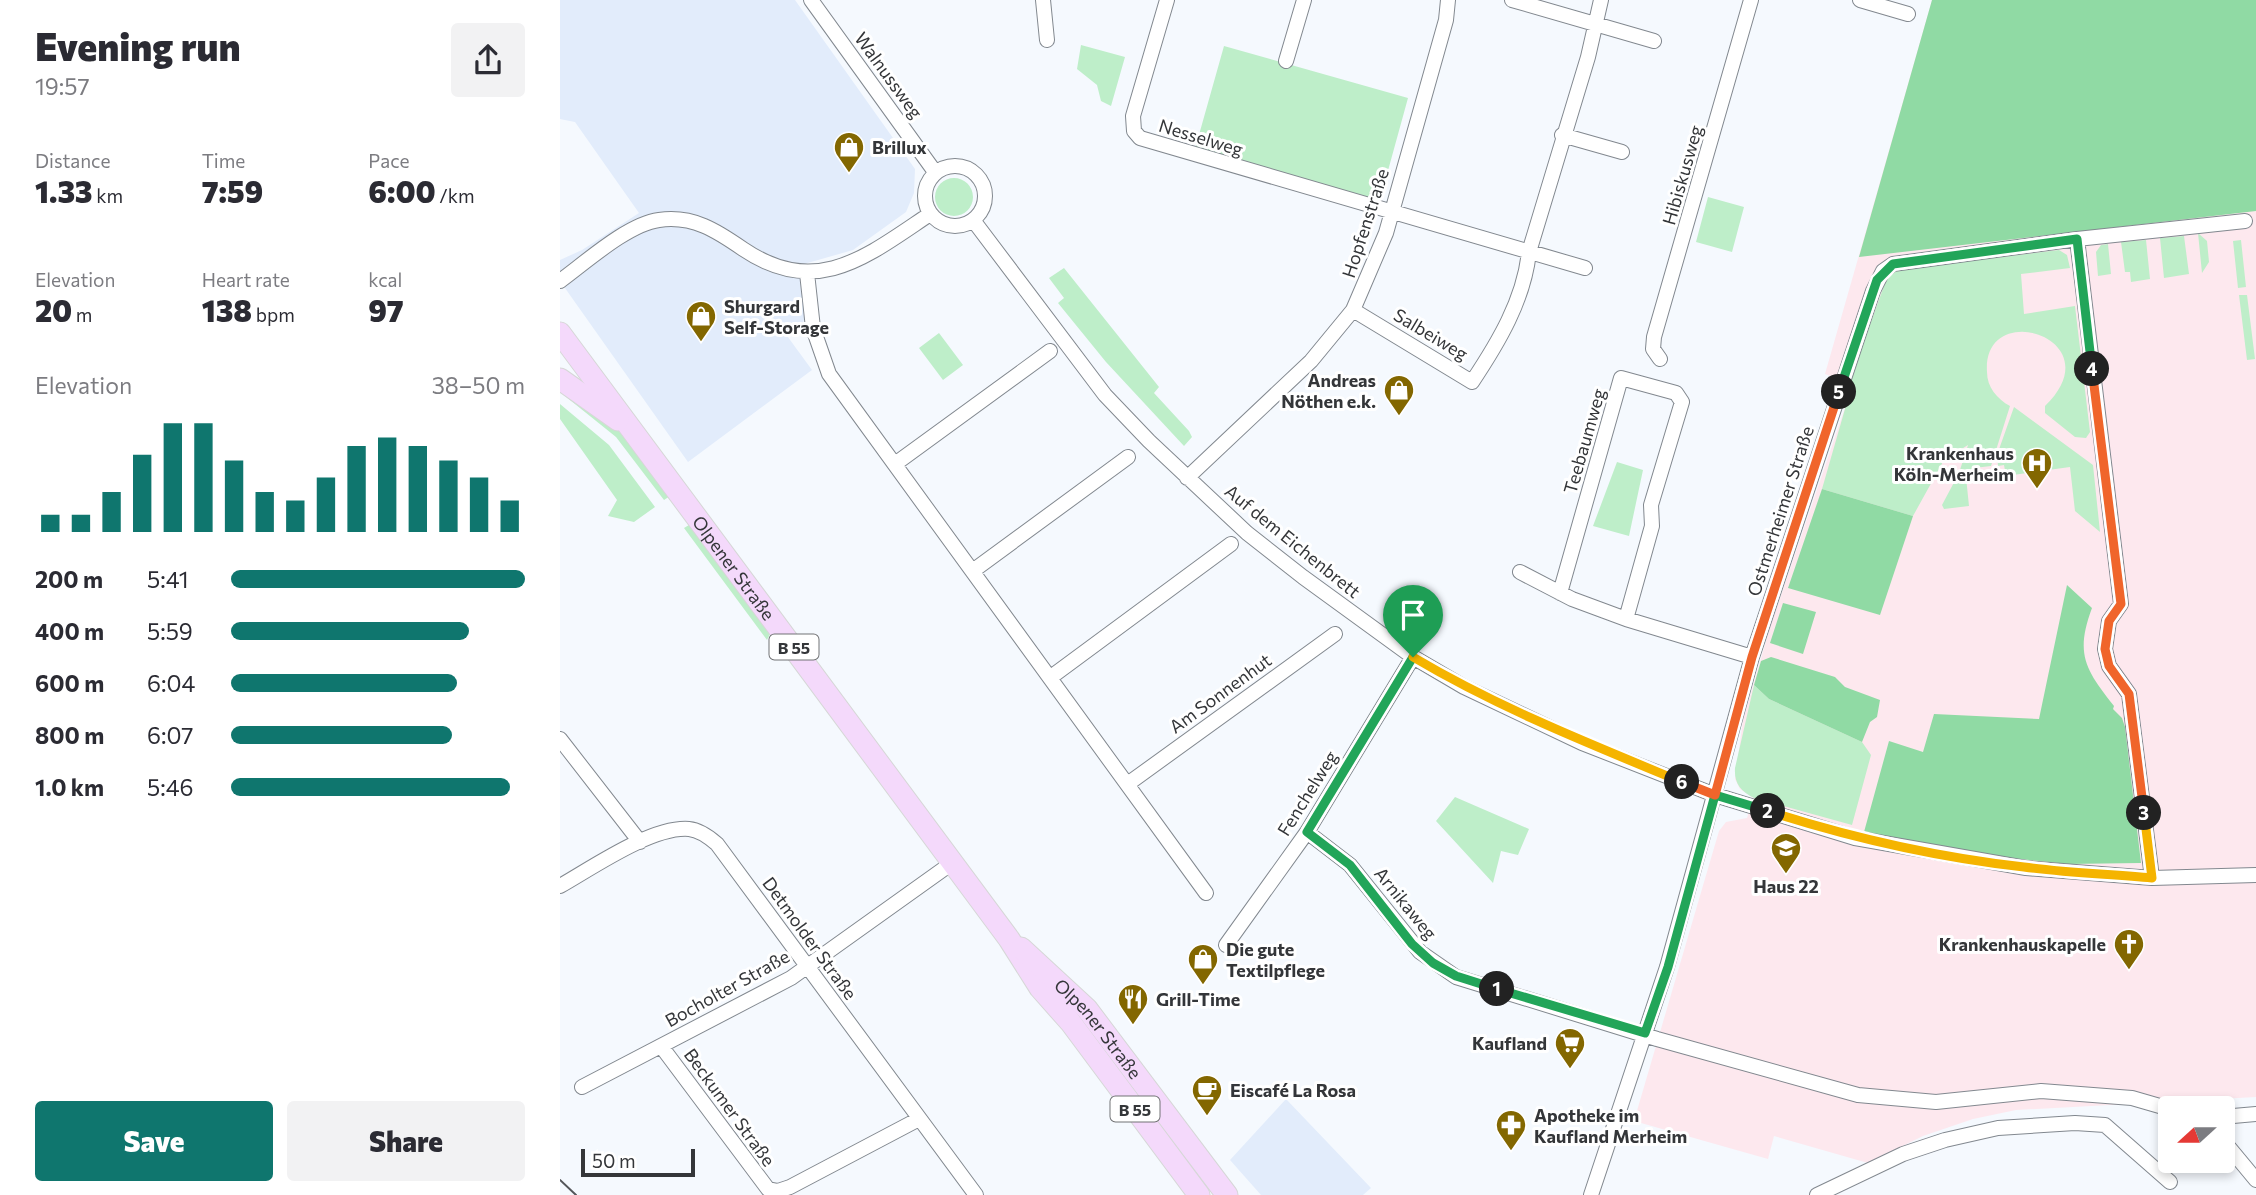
<!DOCTYPE html>
<meta charset="utf-8">
<style>
:root{--surface:#fff;--page:#f2f2f3;--text:#2b2b33;--muted:#7c7c81;--accent:#0f766e}
body{margin:0;font-family:Commissioner,sans-serif;background:var(--page);color:var(--text);height:100vh;display:flex;flex-direction:column;font-size:26px;white-space:nowrap}
*{box-sizing:border-box;margin:0}
p{font-size:23px;color:var(--muted)}
.icon{flex:none;width:38px;height:38px;fill:none;stroke:currentColor;stroke-width:2;stroke-linecap:round;stroke-linejoin:round}
.map{position:relative;flex:1;overflow:hidden}
.drawer{display:flex;flex-direction:column;background:var(--surface);width:560px}
.drawer>*{flex:none}
.needle{width:46px;rotate:249deg}
.tools{position:absolute;left:1598px;top:1096px;display:grid;gap:14px}
.tools a{display:grid;place-items:center;width:77px;height:77px;border-radius:7px;background:var(--surface);box-shadow:0 4px 10px #0003;font-size:35px}
.scale{position:absolute;left:21px;bottom:18px;width:114px;box-sizing:border-box;padding-left:7px;border:4px solid #343639;border-top:0;font-size:19px;line-height:24px;white-space:nowrap;color:#343639;-webkit-text-stroke:5px #fff;paint-order:stroke}
.pin{position:absolute;display:grid;place-items:center;width:60px;height:60px;color:#fff;margin:-72px -30px;border-radius:50% 50% 50% 0;rotate:-45deg;box-shadow:0 0 7px #0007}
.pin .icon{rotate:45deg}
.km{position:absolute;width:35px;height:35px;margin:-18px;border-radius:50%;background:#222;color:#fff;font-size:19px;line-height:35px;text-align:center}
.round{display:grid;place-items:center;flex:none;width:74px;height:74px;border-radius:7px;background:var(--page)}
.head{display:flex;align-items:center;justify-content:space-between;height:119px;padding:0 35px}
h1{font-size:38px;font-weight:800;line-height:52px}
.figures{display:grid;grid-template-columns:repeat(3,1fr);gap:10px;height:119px;padding:7px 35px}
.figures div{display:grid;align-content:center}
.figures b{font-size:30px;font-weight:800}
.figures small{font-size:19px;font-weight:400}
.figures p{font-size:19px}
.chart{height:196px;padding:14px 35px}
.chart p{display:flex;justify-content:space-between}
.chart svg{width:100%;height:126px;margin-top:7px;stroke:var(--accent);stroke-width:6}
.action{display:flex;gap:14px;margin-top:auto;padding:14px 35px}
.action a{flex:1;height:80px;border-radius:7px;background:var(--accent);color:#fff;font-size:28px;font-weight:800;line-height:80px;text-align:center}
.action a+a{background:var(--page);color:var(--text)}
ul{padding:0 35px;list-style:none;font-size:23px}
li{display:grid;grid-template-columns:112px 84px 1fr;align-items:center;height:52px}
li i{height:18px;border-radius:9px;background:var(--accent)}
main{display:flex;flex:1;min-height:0}
.map>svg:first-child{display:block}
.built{fill:#e2ecfb}
.medical{fill:#fde8ee}
.green{fill:#beeec9}
.forest{fill:#90daa4}
.lines{fill:none;stroke-linecap:round;stroke-linejoin:round}
.minor-casing{stroke:#82888f;stroke-width:16}
.primary-casing{stroke:#d6d7d7;stroke-width:23}
.minor{stroke:#fff;stroke-width:14}
.primary{stroke:#f4d9fb;stroke-width:21}
.tram{stroke:#54565a;stroke-width:2}
.split-1-casing{stroke:#fff;stroke-width:14}
.split-2-casing{stroke:#fff;stroke-width:14}
.split-3-casing{stroke:#fff;stroke-width:14}
.split-4-casing{stroke:#fff;stroke-width:14}
.split-5-casing{stroke:#fff;stroke-width:14}
.split-6-casing{stroke:#fff;stroke-width:14}
.split-7-casing{stroke:#fff;stroke-width:14}
.split-1{stroke:#22a559;stroke-width:9}
.split-2{stroke:#22a559;stroke-width:9}
.split-3{stroke:#f5b400;stroke-width:9}
.split-4{stroke:#f0652b;stroke-width:9}
.split-5{stroke:#22a559;stroke-width:9}
.split-6{stroke:#f0652b;stroke-width:9}
.split-7{stroke:#f5b400;stroke-width:9}
.labels{text-anchor:middle;dominant-baseline:central;stroke-width:6;stroke-linejoin:round;paint-order:stroke}
.shield{fill:#fff;stroke:#717274;stroke-width:2}
.shield-label{font-size:16px;font-weight:bold;fill:#343639}
.street-label{font-size:18px;fill:#343639;stroke:#fff}
.poi-label{font-size:18px;font-weight:bold;fill:#343639;stroke:#fff;text-anchor:start}
</style>
<main>
<section class="drawer">
<div class="head"><div><h1>Evening run</h1><p>19:57</p></div><a class="round"><svg class="icon" aria-label="share" viewBox="0 0 24 24"><path d="M12 15V3M7 8l5-5 5 5M5 13v7h14v-7"/></svg></a></div>
<div class="figures">
<div><p>Distance</p><b>1.33<small> km</small></b></div>
<div><p>Time</p><b>7:59</b></div>
<div><p>Pace</p><b>6:00<small> /km</small></b></div>
</div>
<div class="figures">
<div><p>Elevation</p><b>20<small> m</small></b></div>
<div><p>Heart rate</p><b>138<small> bpm</small></b></div>
<div><p>kcal</p><b>97</b></div>
</div>
<div class="chart"><p><span>Elevation</span>38–50 m</p>
<svg viewBox="0 0 160 44" preserveAspectRatio="none"><path d="M5 44V38M15 44V38M25 44V30M35 44V17M45 44V6M55 44V6M65 44V19M75 44V30M85 44V33M95 44V25M105 44V14M115 44V11M125 44V14M135 44V19M145 44V25M155 44V33"/></svg>
</div>
<ul>
<li><b>200 m</b>5:41<i style="width:100%"></i></li>
<li><b>400 m</b>5:59<i style="width:81%"></i></li>
<li><b>600 m</b>6:04<i style="width:77%"></i></li>
<li><b>800 m</b>6:07<i style="width:75%"></i></li>
<li><b>1.0 km</b>5:46<i style="width:95%"></i></li>
</ul>
<div class="action"><a>Save</a><a>Share</a></div>
</section>
<div class="map">
<svg width="1696" height="1195" viewBox="0 0 1696 1195">
<rect width="100%" height="100%" fill="#f5f9fe"/>
<!-- built -->
<path class="built" d="M0 0H235L355 169 354 193 346 212 293 250 237 266 249 302 243 323 225 333 252 370 128 462 0 281V260L22 250 79 213 15 122 0 119Z
M726 1099 811 1188 803 1195H701L670 1160Z"/>
<!-- medical -->
<path class="medical" d="M1372 0H1696V1097L1456 1110 1413 1119 1363 1136 1308 1163 1214 1136 1208 1159 1074 1121 1159 831 1166 822 1187 818 1193 798 1180 789 1175 779 1183 720 1209 631 1293 384 1265 374Z"/>
<!-- green -->
<path class="green" d="M521 45 565 57 551 106 541 101 537 85 517 69Z
M664 46 848 98 821 196 806 198 635 149Z
M375 197a19 19 0 1 1 38 0a19 19 0 1 1-38 0Z
M1148 197 1184 207 1172 252 1136 242Z
M1638 233 1647 241 1649 262 1642 273Z
M1624 236 1629 274 1604 278 1600 238Z
M1586 240 1590 279 1571 282 1570 272H1565L1561 242Z
M1681 240 1686 287 1678 288 1673 241Z
M1548 244 1551 274 1538 276 1536 252 1541 245Z
M1499 250 1507 255 1510 268 1461 274 1464 314 1515 306 1530 432 1526 438 1515 437 1485 413V406C1555 338 1422 297 1427 372 1427 387 1437 399 1450 406L1431 466 1414 468 1415 476 1406 477 1409 506 1384 509 1382 505 1399 473 1408 445 1384 460 1353 516 1262 489 1289 395 1285 393 1328 275 1342 269Z
M504 268 599 387 594 393 629 431 632 437 624 446 546 362 498 303 504 298 489 278Z
M1679 295H1687L1695 359 1687 360Z
M379 333 403 365 383 380 359 348Z
M0 392 37 410 74 446 113 494 104 500 56 437Z
M0 404 49 445 95 507 74 522 48 516 57 500 0 419Z
M1454 407 1533 465 1540 532 1515 511 1510 467 1446 476 1444 465 1438 466 1437 455Z
M1057 462 1083 470 1069 536 1033 526Z
M129 525 210 634 207 640 124 528Z
M1194 685 1209 699 1302 742 1311 755 1292 825 1194 798C1180 791 1174 783 1175 768Z
M895 797 969 829 958 855 941 851 933 883 876 821Z"/>
<!-- forest -->
<path class="forest" d="M1372 0H1696V211L1299 257Z
M1262 489 1353 516 1320 615 1228 588Z
M1507 585 1532 608C1515 654 1525 669 1554 706L1553 709 1562 718 1565 727 1581 863 1508 864 1423 855 1304 832 1329 741 1363 752 1374 714 1479 719Z
M1223 603 1256 612 1243 654 1210 643Z
M1211 657 1275 677 1285 687 1320 700 1317 717 1310 722 1302 742 1209 699 1194 685 1201 661Z"/>
<g class="lines">
<!-- minor casing -->
<g class="minor-casing">
<path id="minor" d="M251 0 375 172
M483 0 487 40
M607 0 573 116 574 131 580 138 1025 268
M952 0 1094 41
M1300 0 1348 14
M726 61 744 0
M1002 135 1062 152
M365 196a30 30 0 1 1 60 0a30 30 0 1 1-60 0Z
M413 220 545 395 589 441 687 533 743 577 853 657 904 687 1022 743 1155 795 1295 838 1466 868 1592 878 1696 875
M1517 239 1685 221
M247 273 253 328 269 374 646 893
M0 281C26 262 68 224 99 220 133 215 157 231 183 249 257 299 307 256 370 214
M793 310 912 382C938 343 964 300 969 252L1028 57 1041 0
M1100 359 1093 349 1094 337 1191 0
M335 464 490 351
M627 478 751 361 793 310 826 233 886 20 888 0
M414 570 568 457
M960 572 1012 599 1066 619
M1000 593 1061 378 1116 393 1122 402 1091 505 1092 526 1066 619 1192 657
M491 677 671 544
M0 739 80 842
M569 783 775 634
M747 832 790 865 860 952 896 977 1097 1039 1298 1095 1376 1102 1481 1091 1572 1098 1610 1109
M0 886C32 868 92 826 129 829 140 830 149 837 157 844L416 1195
M666 945 747 832 853 657
M101 1046 208 1189 218 1191 230 1187 359 1119
M22 1087 231 978 392 863
M1662 1117 1696 1114
M1662 1139 1696 1180
M1031 1195 1107 967 1192 657 1313 291 1323 271 1333 264 1517 239 1561 604 1549 621 1545 649 1549 666 1569 694 1592 878
M1257 1195 1343 1154 1385 1140 1438 1128 1515 1123 1545 1125 1610 1182"/>
</g>
<!-- primary casing -->
<g class="primary-casing">
<g id="primary">
<path id="s1" d="M0 333 449 939 480 988 511 1023 639 1195"/>
<path d="M0 379 58 420"/>
<path id="s2" d="M461 948 527 1009 667 1195"/>
</g>
</g>
<!-- minor -->
<use href="#minor" class="minor"/>
<!-- primary -->
<use href="#primary" class="primary"/>
<!-- tram -->
<path class="tram" d="M0 1180 16 1195"/>
</g>
<g class="lines">
<!-- split-1 casing -->
<g class="split-1-casing">
<path id="split-1" d="M853 657 747 832 790 865 852 944 873 963 896 976 937 989"/>
</g>
<!-- split-2 casing -->
<g class="split-2-casing">
<path id="split-2" d="M937 989 1085 1033 1108 967 1155 795 1208 811"/>
</g>
<!-- split-3 casing -->
<g class="split-3-casing">
<path id="split-3" d="M1208 811C1292 838 1376 857 1464 867 1506 873 1550 874 1592 878L1584 813"/>
</g>
<!-- split-4 casing -->
<g class="split-4-casing">
<path id="split-4" d="M1532 369 1561 604 1549 621 1545 649 1549 666 1569 694 1584 813"/>
</g>
<!-- split-5 casing -->
<g class="split-5-casing">
<path id="split-5" d="M1279 392 1317 280 1333 264 1517 239 1532 369"/>
</g>
<!-- split-6 casing -->
<g class="split-6-casing">
<path id="split-6" d="M1122 782 1155 795 1192 657 1279 392"/>
</g>
<!-- split-7 casing -->
<g class="split-7-casing">
<path id="split-7" d="M853 657C939 708 1030 744 1122 782"/>
</g>
<!-- split-1 -->
<use href="#split-1" class="split-1"/>
<!-- split-2 -->
<use href="#split-2" class="split-2"/>
<!-- split-3 -->
<use href="#split-3" class="split-3"/>
<!-- split-4 -->
<use href="#split-4" class="split-4"/>
<!-- split-5 -->
<use href="#split-5" class="split-5"/>
<!-- split-6 -->
<use href="#split-6" class="split-6"/>
<!-- split-7 -->
<use href="#split-7" class="split-7"/>
</g>
<!-- icons -->
<defs>
<g id="shop-pin" transform="scale(1.575)"><path d="M0 17L-7.5 6A9.5 9.5 0 1 1 7.5 6Z" fill="#836700" stroke="#fff"/><path d="M-5-2.5h2.3a2.7 3.5 0 0 1 5.4 0H5L5.5 6h-11ZM-1.5-2.5h3a1.5 2.3 0 0 0-3 0Z" fill="#fff"/></g>
<g id="hospital-pin" transform="scale(1.575)"><path d="M0 17L-7.5 6A9.5 9.5 0 1 1 7.5 6Z" fill="#836700" stroke="#fff"/><path d="M-5-5h3v3.5h4V-5h3V5h-3V1.5h-4V5h-3Z" fill="#fff"/></g>
<g id="school-pin" transform="scale(1.575)"><path d="M0 17L-7.5 6A9.5 9.5 0 1 1 7.5 6Z" fill="#836700" stroke="#fff"/><path d="M0-5L7-2L0 1L-7-2ZM-4 1L0 2.5L4 1V4Q0 6-4 4Z" fill="#fff"/></g>
<g id="church-pin" transform="scale(1.575)"><path d="M0 17L-7.5 6A9.5 9.5 0 1 1 7.5 6Z" fill="#836700" stroke="#fff"/><path d="M-1.2-6h2.4v3.5h3.3v2.4h-3.3V6h-2.4V-.1h-3.3v-2.4h3.3Z" fill="#fff"/></g>
<g id="restaurant-pin" transform="scale(1.575)"><path d="M0 17L-7.5 6A9.5 9.5 0 1 1 7.5 6Z" fill="#836700" stroke="#fff"/><path d="M-5-6h1v4h1v-4h1v4h1v-4h1v5L-1.5 .5V6h-2V.5L-5-1ZM5-6V6H3V1.5H1.5Q1.5-4 5-6Z" fill="#fff"/></g>
<g id="supermarket-pin" transform="scale(1.575)"><path d="M0 17L-7.5 6A9.5 9.5 0 1 1 7.5 6Z" fill="#836700" stroke="#fff"/><path d="M-6-5.5h2.5l.6 2H6L4.5 2H-2.5L-4.4-4H-6ZM-1.5 3.2a1.3 1.3 0 1 0 .1 0ZM3 3.2a1.3 1.3 0 1 0 .1 0Z" fill="#fff"/></g>
<g id="cafe-pin" transform="scale(1.575)"><path d="M0 17L-7.5 6A9.5 9.5 0 1 1 7.5 6Z" fill="#836700" stroke="#fff"/><path d="M-5.5-4.5H6V0H3Q3 3.5 0 3.5H-2.5Q-5.5 3.5-5.5 0ZM3-3.2v2h1.7v-2ZM-6 4.5H4V6H-6Z" fill="#fff"/></g>
<g id="pharmacy-pin" transform="scale(1.575)"><path d="M0 17L-7.5 6A9.5 9.5 0 1 1 7.5 6Z" fill="#836700" stroke="#fff"/><path d="M-2-6h4v4h4v4h-4v4h-4v-4h-4v-4h4Z" fill="#fff"/></g>
</defs>
<g fill-rule="evenodd">
<use href="#shop-pin" x="289" y="147"/>
<use href="#shop-pin" x="141" y="316"/>
<use href="#shop-pin" x="839" y="390"/>
<use href="#hospital-pin" x="1477" y="463"/>
<use href="#school-pin" x="1226" y="848"/>
<use href="#church-pin" x="1569" y="944"/>
<use href="#shop-pin" x="643" y="959"/>
<use href="#restaurant-pin" x="573" y="999"/>
<use href="#supermarket-pin" x="1010" y="1043"/>
<use href="#cafe-pin" x="647" y="1090"/>
<use href="#pharmacy-pin" x="951" y="1125"/>
</g>
<g class="labels">
<!-- shield labels -->
<g class="shield">
<rect x="209.5" y="634.5" width="49" height="25" rx="5"/>
<rect x="550.5" y="1096.5" width="49" height="25" rx="5"/>
</g>
<g class="shield-label">
<text x="234" y="647">B 55</text>
<text x="575" y="1109">B 55</text>
</g>
<!-- street labels -->
<g class="street-label">
<text transform="translate(329 75) rotate(54)">Walnussweg</text>
<text transform="translate(641 137) rotate(17)">Nesselweg</text>
<text transform="translate(1122 175) rotate(-74)">Hibiskusweg</text>
<text transform="translate(805 223) rotate(-72)">Hopfenstraße</text>
<text transform="translate(871 334) rotate(31)">Salbeiweg</text>
<text transform="translate(1024 441) rotate(-74)">Teebaumweg</text>
<text transform="translate(1220 511) rotate(-72)">Ostmerheimer Straße</text>
<text transform="translate(733 541) rotate(39)">Auf dem Eichenbrett</text>
<text stroke="none"><textPath href="#s1" startOffset="292">Olpener Straße</textPath></text>
<text transform="translate(660 693) rotate(-36)">Am Sonnenhut</text>
<text transform="translate(747 793) rotate(-58)">Fenchelweg</text>
<text transform="translate(846 903) rotate(51)">Arnikaweg</text>
<text transform="translate(250 938) rotate(54)">Detmolder Straße</text>
<text transform="translate(167 988) rotate(-29)">Bocholter Straße</text>
<text stroke="none"><textPath href="#s2" startOffset="112">Olpener Straße</textPath></text>
<text transform="translate(170 1107) rotate(54)">Beckumer Straße</text>
</g>
<!-- poi labels -->
<g class="poi-label">
<text x="312" y="147">Brillux</text>
<text x="164" y="306">Shurgard<tspan x="164" dy="21">Self-Storage</tspan></text>
<text x="816" y="380" text-anchor="end">Andreas<tspan x="816" dy="21">Nöthen e.k.</tspan></text>
<text x="1454" y="453" text-anchor="end">Krankenhaus<tspan x="1454" dy="21">Köln-Merheim</tspan></text>
<text x="1226" y="886" text-anchor="middle">Haus 22</text>
<text x="1546" y="944" text-anchor="end">Krankenhauskapelle</text>
<text x="666" y="949">Die gute<tspan x="666" dy="21">Textilpflege</tspan></text>
<text x="596" y="999">Grill-Time</text>
<text x="987" y="1043" text-anchor="end">Kaufland</text>
<text x="670" y="1090">Eiscafé La Rosa</text>
<text x="974" y="1115">Apotheke im<tspan x="974" dy="21">Kaufland Merheim</tspan></text>
</g>
</g>
</svg>
<div class="tools">
<a><svg class="needle" viewBox="-14 -14 28 28"><path d="M0-13l5 13h-10z" fill="#e53935"/><path d="M0 13l5-13h-10z" fill="#7c7c81"/></svg></a>
</div>
<div class="scale">50 m</div>
<div class="pin" style="left:853px;top:657px;background:#1e9e55"><svg class="icon" aria-label="arrive" viewBox="0 0 24 24"><path d="M6 21V4h12l-3 4 3 4H6"/></svg></div>
<b class="km" style="left:937px;top:989px">1</b>
<b class="km" style="left:1208px;top:811px">2</b>
<b class="km" style="left:1584px;top:813px">3</b>
<b class="km" style="left:1532px;top:369px">4</b>
<b class="km" style="left:1279px;top:392px">5</b>
<b class="km" style="left:1122px;top:782px">6</b>
</div>
</main>
